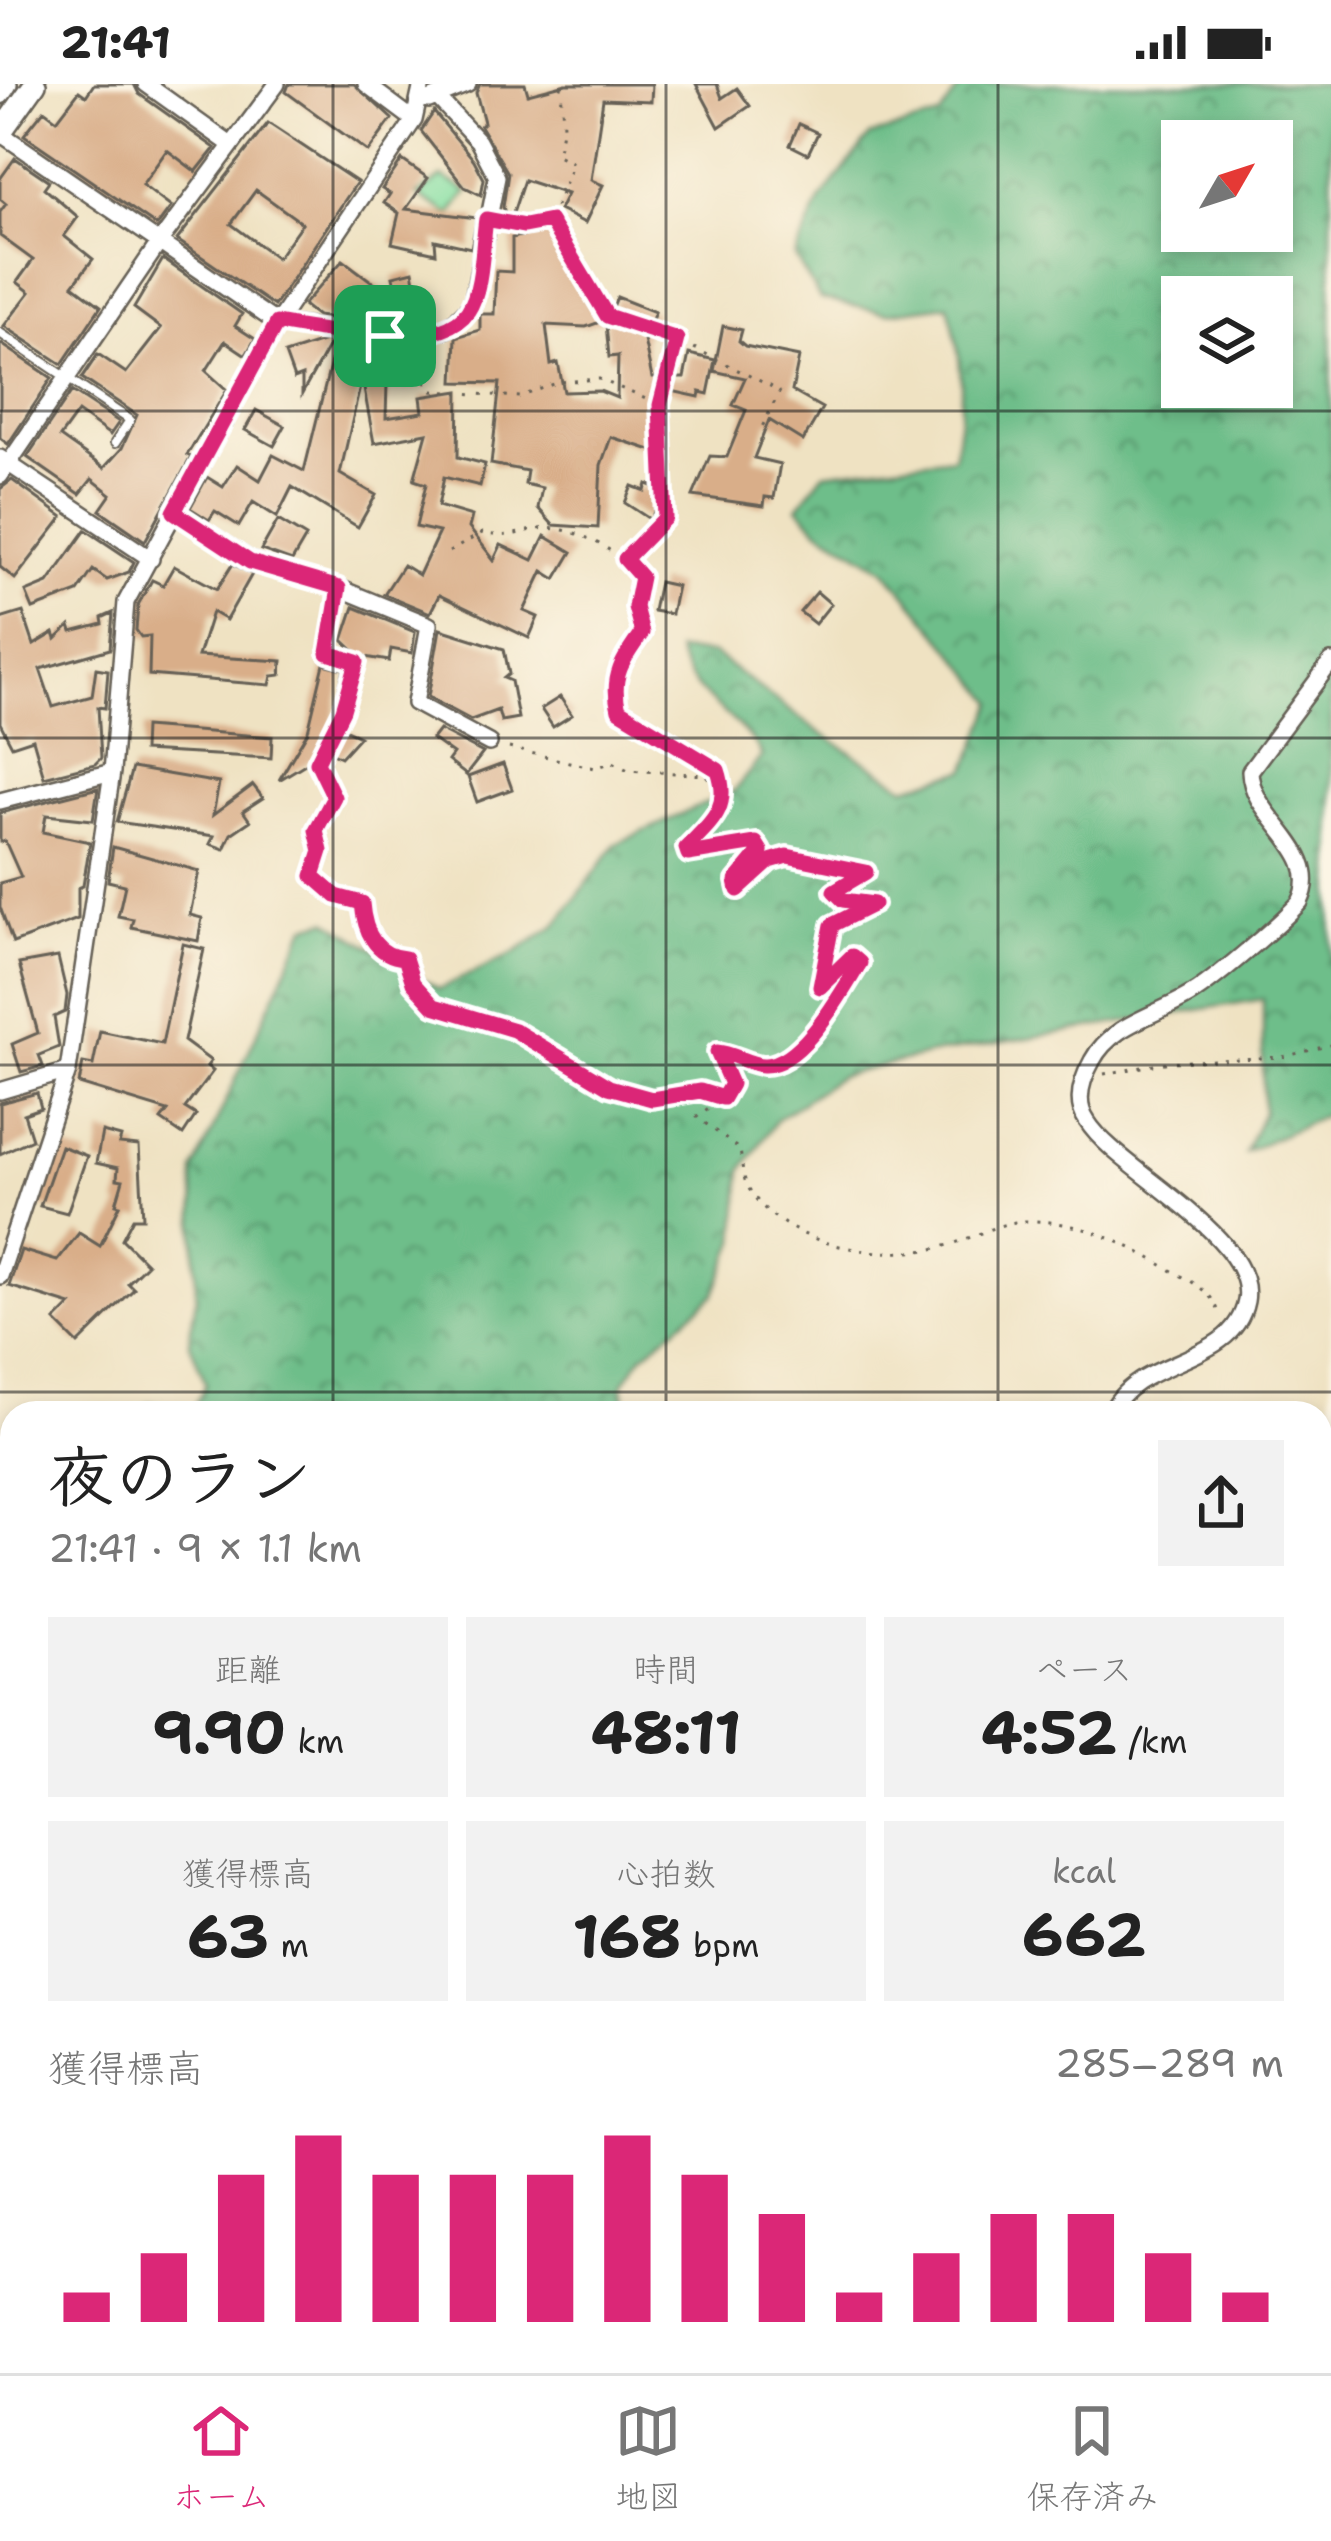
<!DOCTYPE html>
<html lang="ja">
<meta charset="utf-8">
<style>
:root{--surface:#fff;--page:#f2f2f2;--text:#222;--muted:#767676;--line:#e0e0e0;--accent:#db2777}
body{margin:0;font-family:"Shantell Sans","Klee One",sans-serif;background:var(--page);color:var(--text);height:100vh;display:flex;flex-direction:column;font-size:45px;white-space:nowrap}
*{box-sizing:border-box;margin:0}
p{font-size:39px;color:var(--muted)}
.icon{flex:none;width:66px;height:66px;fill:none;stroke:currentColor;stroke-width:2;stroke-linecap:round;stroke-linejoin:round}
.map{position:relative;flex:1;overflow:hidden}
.sheet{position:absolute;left:0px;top:1317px;width:1332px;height:972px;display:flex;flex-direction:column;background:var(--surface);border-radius:36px 36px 0 0;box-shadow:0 6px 18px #0003}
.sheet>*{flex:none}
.needle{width:78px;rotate:51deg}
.fabs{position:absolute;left:1161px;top:36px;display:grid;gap:24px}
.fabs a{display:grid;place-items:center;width:132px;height:132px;border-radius:0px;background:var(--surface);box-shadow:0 6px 18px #0003;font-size:60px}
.pin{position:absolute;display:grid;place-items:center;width:102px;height:102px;color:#fff;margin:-51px;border-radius:24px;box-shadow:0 6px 18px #0006}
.round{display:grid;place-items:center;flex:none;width:126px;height:126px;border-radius:0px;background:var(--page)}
.summary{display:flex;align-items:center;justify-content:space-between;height:204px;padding:0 48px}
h1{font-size:66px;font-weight:700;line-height:90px}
.figures{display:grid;grid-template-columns:repeat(3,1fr);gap:18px;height:204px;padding:12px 48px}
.figures div{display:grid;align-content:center;border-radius:0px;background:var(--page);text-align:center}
.figures b{font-size:60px;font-weight:700}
.figures small{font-size:33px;font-weight:400}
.figures p{font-size:33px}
.chart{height:336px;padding:24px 48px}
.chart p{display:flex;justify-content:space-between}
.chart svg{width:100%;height:216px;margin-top:12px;stroke:var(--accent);stroke-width:6}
.status{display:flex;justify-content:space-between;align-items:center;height:84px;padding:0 60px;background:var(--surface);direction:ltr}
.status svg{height:33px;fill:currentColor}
.menu{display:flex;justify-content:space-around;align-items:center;height:168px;border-top:3px solid var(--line);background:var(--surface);font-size:33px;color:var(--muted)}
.menu a{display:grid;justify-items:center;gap:6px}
.menu .current{color:var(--accent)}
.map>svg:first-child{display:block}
.grass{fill:url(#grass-tufts);stroke:#527e60;stroke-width:3}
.forest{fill:url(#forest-crowns);stroke:#456d53;stroke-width:3;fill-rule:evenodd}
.building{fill:#d9ae89;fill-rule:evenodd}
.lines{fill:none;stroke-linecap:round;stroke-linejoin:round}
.service-casing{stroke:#666156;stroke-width:12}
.minor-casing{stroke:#666156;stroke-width:20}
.tertiary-casing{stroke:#666156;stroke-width:26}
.trunk-casing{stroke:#666156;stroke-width:32}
.motorway-casing{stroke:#666156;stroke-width:34}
.path{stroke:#666156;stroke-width:3;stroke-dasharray:3 9;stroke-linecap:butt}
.service{stroke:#fff;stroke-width:8}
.minor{stroke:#fff;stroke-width:15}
.tertiary{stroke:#fff;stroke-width:21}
.trunk{stroke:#fff;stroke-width:27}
.motorway{stroke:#fff;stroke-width:30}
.route-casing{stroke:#fff;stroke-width:24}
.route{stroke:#db2777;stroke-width:15}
.grid{fill:none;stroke:#1c1c1c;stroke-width:3;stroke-opacity:0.55}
</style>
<div class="status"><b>21:41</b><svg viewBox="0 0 49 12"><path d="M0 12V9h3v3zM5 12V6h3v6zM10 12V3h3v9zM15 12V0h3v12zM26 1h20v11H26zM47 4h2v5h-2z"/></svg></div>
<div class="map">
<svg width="1331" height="2289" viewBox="0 0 1331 2289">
<defs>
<pattern id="grass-tufts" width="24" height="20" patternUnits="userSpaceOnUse" patternTransform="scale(3)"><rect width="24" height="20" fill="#89e0a4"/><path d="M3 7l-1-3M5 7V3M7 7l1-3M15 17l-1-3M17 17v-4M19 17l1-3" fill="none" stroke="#76c08d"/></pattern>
<pattern id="forest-crowns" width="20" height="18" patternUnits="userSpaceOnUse" patternTransform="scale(3)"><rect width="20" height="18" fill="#6ebe8a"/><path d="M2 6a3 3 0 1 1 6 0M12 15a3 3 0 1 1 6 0" fill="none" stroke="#5a9a70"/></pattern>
</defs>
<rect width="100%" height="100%" fill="#fcf5e5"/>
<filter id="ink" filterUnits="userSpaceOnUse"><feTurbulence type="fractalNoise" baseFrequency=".00833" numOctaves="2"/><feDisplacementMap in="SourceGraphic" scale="24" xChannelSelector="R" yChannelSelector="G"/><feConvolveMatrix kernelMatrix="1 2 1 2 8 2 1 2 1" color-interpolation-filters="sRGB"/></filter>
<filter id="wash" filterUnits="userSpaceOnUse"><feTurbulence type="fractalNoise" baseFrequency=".004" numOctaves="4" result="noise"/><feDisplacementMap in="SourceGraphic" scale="48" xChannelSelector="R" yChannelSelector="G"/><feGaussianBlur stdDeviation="2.7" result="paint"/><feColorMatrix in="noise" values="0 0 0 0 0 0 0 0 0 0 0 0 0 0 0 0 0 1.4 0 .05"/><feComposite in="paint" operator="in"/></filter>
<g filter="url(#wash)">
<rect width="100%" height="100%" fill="#efe2c2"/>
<!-- grass -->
<path class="grass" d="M442 93 468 108 450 131 418 111Z"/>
<!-- forest -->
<path class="forest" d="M962 0H1331V1028L1245 1068 1263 1028V915L932 970 840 992 777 1035 742 1086 736 1158 714 1211 643 1271 623 1300 626 1329H136L150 1319 194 1324 206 1300 189 1257 196 1214 194 1087 306 842 328 836 439 905 516 868 556 841 616 760 735 706 762 672C741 631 688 613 677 567L713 570 819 648 906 703 966 686 995 618 886 486 817 444 798 423 824 389 953 373C966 320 963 273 948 221L887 229 820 215 795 173 821 115 870 52 939 33ZM1182 57H1272V147H1182ZM1182 213H1272V303H1182Z
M1320 1784 1331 1792V2072L1320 2068Z
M626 2277H931L919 2289H632Z"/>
<g id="blocks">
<!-- building -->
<path class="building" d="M94 0H134L139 10 215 64 196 88 167 66 142 101 171 123 157 142 24 51 44 26 57 36 79 7 86 12Z
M289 0H354L392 35 368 68 286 8Z
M480 0H525L528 10 566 0H652L651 17 603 15 591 96 603 101 585 139 559 126 567 110 524 96 509 141 503 123 508 89 480 42 484 38 476 9Z
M696 0H717L722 14 737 4 750 22 719 43Z
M434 28 474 76 484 95 481 111 465 103 421 47Z
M268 39 357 98 274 222 177 156ZM256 106 302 139 277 174 231 140Z
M799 40 818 49 808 70 790 61Z
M15 74 49 97 44 104 78 133 64 152 93 175 73 201 101 222 62 280 4 242 30 208 17 198 33 176 0 152V128L6 120 0 115V95Z
M402 76 428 94 406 125 477 134 471 164 435 156 436 169 392 159 399 129 384 119 390 110 382 105Z
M543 147 556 150 603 237 586 243 546 241 551 281 558 279 564 308 600 307 617 314 618 272 609 273 606 240 617 213 655 228 644 256 652 294H684L689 270 715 276 708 310 700 308 699 313 658 304 657 335 663 337 654 367 611 353 601 381 598 444 553 441 538 424 542 404 525 400 527 387 491 380 500 299 454 298 456 253 480 246V230H494L496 187 512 188V154Z
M163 175 242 230 235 242 255 255 246 271 225 257 206 287 227 306 187 371 191 373 145 457 100 426 111 410 92 395 80 410 27 373 72 307 119 338 110 351 78 328 60 353 104 384 122 364 137 331 82 294 98 270 126 289 161 244 134 224Z
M343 176 399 218 393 192 413 187 423 236 385 240 317 232 303 221Z
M723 242 742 246 739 257 745 262 799 273 792 307 822 324 803 357 769 336 754 374 780 380 774 414 765 413 764 422 693 412 710 372 727 373 746 326 733 321 745 294 714 287Z
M325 257 331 258 302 310V292L294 295 285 270Z
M336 258 388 264 386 334 423 328 421 313 459 307 458 373 485 380 480 402 444 393 438 422 472 432 469 444 494 476 501 461 533 476 545 452 572 468 556 495 543 487 524 527 538 533 529 554 439 511 430 529 384 510 403 481 419 491 439 448 416 443 426 400 414 396 427 349 374 359 362 294 340 390 376 411 358 443 292 403 277 433 253 418 239 442 215 427 209 436 190 424 207 393 223 403 237 381 260 396 273 371 304 387Z
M0 259 52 294 8 360 0 354Z
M256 326 285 342 274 362 245 346Z
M12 396 63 433 15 495 0 483V405Z
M647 400 662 405 651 436 625 419 632 402 645 407Z
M278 436 306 453 292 477 261 466Z
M86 446 134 478 129 488 107 496 93 486 78 508 33 525 26 508 48 499Z
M233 480 252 490 226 536 212 528 198 572 282 577 281 591 272 592 270 601 149 591 150 552 141 553 136 546 138 521 152 496 163 501 174 482 217 505Z
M659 498 677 502 671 530 653 527Z
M817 508 831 520 815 540 800 528Z
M354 523 415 548 412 569 391 565 389 577 360 572 343 556Z
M23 528 34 561 54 549 56 555 70 542 72 548 103 540 102 534 113 529 110 565 40 585 53 623 92 612 96 584 108 586 105 624 98 623 101 674 95 680 44 693 33 655 12 662 0 639V535Z
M440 545 504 565 509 590 504 594 511 597 518 634 501 637 498 626 471 636 428 613Z
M324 580 344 585 332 640 360 652 341 673 321 663 315 674 279 696 308 647Z
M560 613 572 631 553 643 541 625Z
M144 643 272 653 271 674 143 667Z
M439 646 483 669 466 691 448 677 453 670 432 655Z
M503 680 512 705 477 718 468 693Z
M132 684 219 699 213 731 253 701 263 714 243 727 250 737 231 750 224 765 210 760 214 752 117 738Z
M98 704 93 736 46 731 43 748 90 758 83 802 78 804V835L13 859 0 823V799L21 793 5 757 0 758V729Z
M113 763 199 787 190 831 202 834 198 857 131 843 133 835 118 832 125 801 108 797Z
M183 860 204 865 184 957 211 977 207 982 213 987 185 1024 196 1031 183 1051 161 1036 168 1027 79 1000 83 979 93 981 100 947 162 960Z
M58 873 67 911 65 928 54 933 59 963 39 971 43 982 21 988 12 960 38 949 19 880Z
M37 1009 41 1024 24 1030 32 1055 0 1070V1019Z
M102 1048 121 1053 119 1060 139 1062 143 1134H133L122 1155 147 1180 128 1199 134 1205 78 1260 55 1237 71 1221 9 1202 21 1166 57 1177 79 1149 100 1162 120 1121 116 1120 123 1096 117 1095 118 1084 96 1079Z
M61 1062 87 1072 67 1129 40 1122Z"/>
</g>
</g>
<g filter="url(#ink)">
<use href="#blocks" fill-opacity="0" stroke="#666156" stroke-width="3"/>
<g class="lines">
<!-- service casing -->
<g class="service-casing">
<path id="service" d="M0 249 130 336 115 359
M243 2285 270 2277"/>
</g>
<!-- minor casing -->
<g class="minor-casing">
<path id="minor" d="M146 0 231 61
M366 0 414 36
M429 16 468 0
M0 49 277 239 385 252 447 245 472 221 497 93 478 57 438 14
M0 374 151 475
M0 392 159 159 277 0
M174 428 250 477 339 504 429 541 415 619 489 659
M0 717 112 688
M0 1007 68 987
M0 1192 68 987 112 688 126 518 277 239 414 36 422 0
M1111 1329C1135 1272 1233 1283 1246 1217 1258 1153 1115 1084 1087 1037 1074 1018 1082 995 1092 977 1113 937 1162 931 1196 907 1220 891 1280 840 1300 818 1326 767 1251 735 1250 687L1331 578
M1320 1504 1331 1514
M1320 1597 1331 1583
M1320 1727 1331 1729
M0 2009 12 2005
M0 2063 12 2059
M0 2116 12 2111
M0 2160 12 2191
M0 2242 12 2237"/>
</g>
<!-- tertiary casing -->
<g class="tertiary-casing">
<path id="tertiary" d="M0 9 6 0
M0 49 35 0"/>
</g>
<!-- trunk casing -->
<g class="trunk-casing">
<path id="trunk" d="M0 1587 12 1625
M0 1685 12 1726
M152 2277 156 2289
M233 2277 238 2289"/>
</g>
<!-- motorway casing -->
<g class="motorway-casing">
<path id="motorway" d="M1320 2244 1331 2237
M1320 2268 1331 2261
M202 2277 206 2289
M1253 2289 1271 2277
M1289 2289 1307 2277"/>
</g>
<!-- path -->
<path class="path" d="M550 137 607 232 662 248 780 307 759 349
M506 139 524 142 550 137 573 79 557 71 563 42 561 0
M405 268 433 307 520 313 559 298 599 295 660 321 665 434 627 473
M661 318 677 257
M449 468 482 449C511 455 513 449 538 445 575 440 617 467 641 493L635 523 642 549C623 575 610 593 619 626 650 643 751 682 719 729 711 742 697 753 687 764L688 770 756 759 761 767 737 797 738 806 770 777 787 773 866 788 834 807 843 816 874 820 833 841 820 903 852 872 860 879 805 957 768 982 717 968 731 1006 697 1033 740 1066C742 1077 742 1091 747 1101 779 1163 886 1179 945 1162 976 1154 999 1136 1032 1137 1081 1137 1127 1160 1169 1185 1190 1197 1214 1207 1220 1232
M335 521 328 569 357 578 343 626 317 678 334 713 316 746 321 767 313 792 336 812 361 819C364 845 374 873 405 874L413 899 434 922 514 946 609 1003 653 1014 700 1007 721 1013
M509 664 595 684 613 678 628 686 705 691 714 701 721 727
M1104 990 1170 978 1283 973 1331 961"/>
<!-- service -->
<use href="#service" class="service"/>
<!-- minor -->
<use href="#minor" class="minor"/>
<!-- tertiary -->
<use href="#tertiary" class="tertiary"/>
<!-- trunk -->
<use href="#trunk" class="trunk"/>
<!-- motorway -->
<use href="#motorway" class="motorway"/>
</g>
</g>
<g class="lines" filter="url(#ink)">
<!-- route casing -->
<g class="route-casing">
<path id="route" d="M486 135 524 142 550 137 607 232 677 255 660 321 665 434 625 475 641 493 635 523 642 549C623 575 610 593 619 626L718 686C731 724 712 737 686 764L688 770 756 759 761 767 736 797 738 806 770 777 787 772 866 788 834 807 843 816 874 820 832 841 820 903 852 872 860 879C842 907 802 983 763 981 747 980 733 969 717 968L731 1000 723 1014 700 1007 652 1015 609 1003 514 946 434 922 413 899 405 874C374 872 364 845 362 819L336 812 313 792 321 767 316 746 334 713 317 678 343 626 357 578 328 569 339 504 250 478 174 428 277 239C320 247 441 269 468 227 483 205 482 161 486 135Z"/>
</g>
<!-- route -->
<use href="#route" class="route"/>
</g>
<!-- grid -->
<path class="grid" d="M333 0V1329M666 0V1329M998 0V1329M0 327H1331M0 654H1331M0 981H1331M0 1308H1331M0 1635H12M1320 1635H1331M0 1962H12M1320 1962H1331M333 2277V2289M666 2277V2289M998 2277V2289"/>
</svg>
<div class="fabs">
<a><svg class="needle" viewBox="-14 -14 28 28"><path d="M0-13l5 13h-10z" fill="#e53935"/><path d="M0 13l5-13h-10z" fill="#767676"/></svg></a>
<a><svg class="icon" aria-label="layers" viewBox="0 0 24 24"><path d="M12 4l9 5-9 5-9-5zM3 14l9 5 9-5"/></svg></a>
</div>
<div class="pin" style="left:385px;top:252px;background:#1e9e55"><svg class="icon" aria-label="arrive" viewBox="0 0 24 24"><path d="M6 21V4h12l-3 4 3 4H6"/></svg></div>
<section class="sheet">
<div class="summary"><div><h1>夜のラン</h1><p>21:41 · 9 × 1.1 km</p></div><a class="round"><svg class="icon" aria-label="share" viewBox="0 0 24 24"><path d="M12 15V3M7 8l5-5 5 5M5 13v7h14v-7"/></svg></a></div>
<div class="figures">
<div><p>距離</p><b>9.90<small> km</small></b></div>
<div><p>時間</p><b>48:11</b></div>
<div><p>ペース</p><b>4:52<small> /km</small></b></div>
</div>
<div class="figures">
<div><p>獲得標高</p><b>63<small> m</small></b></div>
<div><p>心拍数</p><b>168<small> bpm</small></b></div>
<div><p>kcal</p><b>662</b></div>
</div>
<div class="chart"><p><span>獲得標高</span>285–289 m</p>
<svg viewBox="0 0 160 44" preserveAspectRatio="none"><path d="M5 44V38M15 44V30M25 44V14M35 44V6M45 44V14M55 44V14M65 44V14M75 44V6M85 44V14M95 44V22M105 44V38M115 44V30M125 44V22M135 44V22M145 44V30M155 44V38"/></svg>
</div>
</section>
</div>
<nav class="menu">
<a class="current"><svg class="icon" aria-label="home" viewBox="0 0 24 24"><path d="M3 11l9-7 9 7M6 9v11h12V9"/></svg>ホーム</a>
<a><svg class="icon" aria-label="map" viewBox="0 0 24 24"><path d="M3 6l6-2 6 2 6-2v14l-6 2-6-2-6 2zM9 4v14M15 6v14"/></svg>地図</a>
<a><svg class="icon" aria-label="saved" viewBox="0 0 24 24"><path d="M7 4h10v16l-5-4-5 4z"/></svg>保存済み</a>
</nav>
